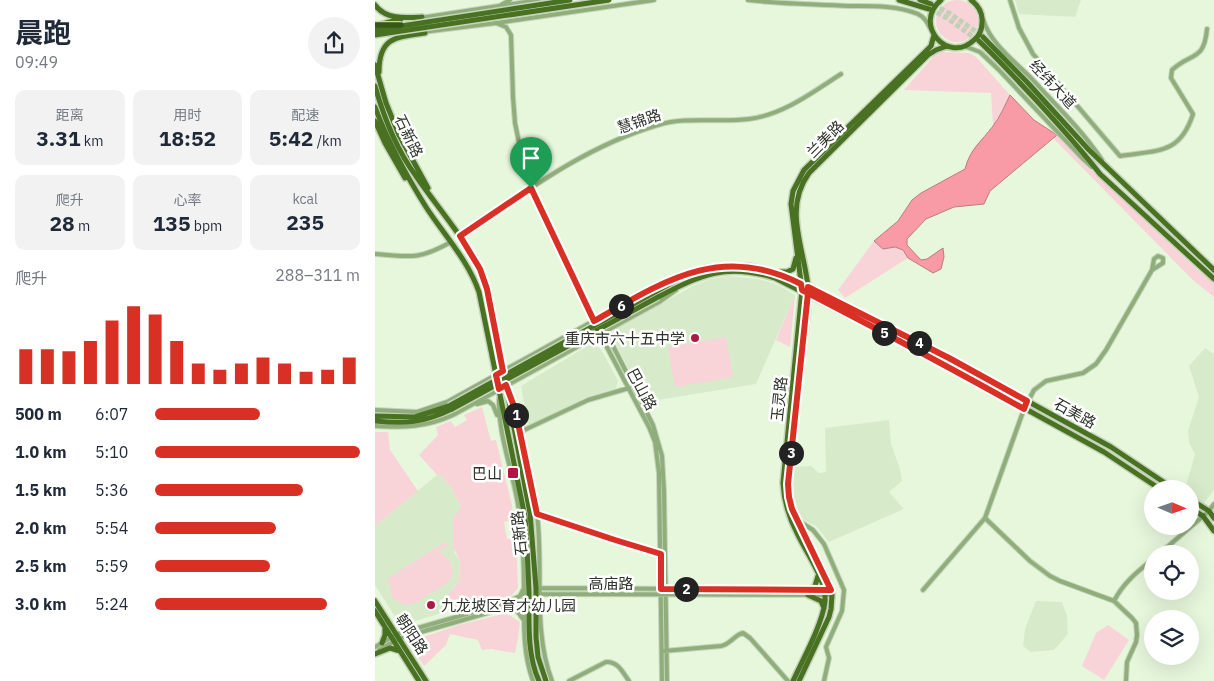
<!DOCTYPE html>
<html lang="zh">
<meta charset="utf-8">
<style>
:root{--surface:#fff;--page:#f2f2f3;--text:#1f2937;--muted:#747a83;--accent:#d93025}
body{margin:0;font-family:"IBM Plex Sans","Noto Sans SC",sans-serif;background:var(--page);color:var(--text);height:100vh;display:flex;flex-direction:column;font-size:19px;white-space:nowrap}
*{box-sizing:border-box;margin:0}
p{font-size:16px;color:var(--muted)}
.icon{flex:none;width:28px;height:28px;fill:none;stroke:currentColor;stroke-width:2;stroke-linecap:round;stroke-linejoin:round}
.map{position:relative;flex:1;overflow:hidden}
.details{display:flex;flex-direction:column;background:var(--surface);width:375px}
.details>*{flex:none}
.needle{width:32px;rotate:92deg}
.tools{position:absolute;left:769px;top:480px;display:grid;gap:10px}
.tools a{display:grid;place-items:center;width:55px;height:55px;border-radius:50%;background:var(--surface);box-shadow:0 5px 20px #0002;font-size:25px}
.pin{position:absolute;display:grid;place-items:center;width:42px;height:42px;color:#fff;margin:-51px -21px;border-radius:50% 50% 50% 0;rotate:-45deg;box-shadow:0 0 5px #0007}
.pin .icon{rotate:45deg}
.km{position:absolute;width:25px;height:25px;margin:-12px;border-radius:50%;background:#222;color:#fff;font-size:14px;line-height:25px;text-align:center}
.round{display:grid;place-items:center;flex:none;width:52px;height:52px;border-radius:26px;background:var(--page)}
.summary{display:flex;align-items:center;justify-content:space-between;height:85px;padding:0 15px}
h1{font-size:28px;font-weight:700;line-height:38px}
.figures{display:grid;grid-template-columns:repeat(3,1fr);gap:8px;height:85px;padding:5px 15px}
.figures div{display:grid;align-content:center;border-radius:10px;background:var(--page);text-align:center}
.figures b{font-size:21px;font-weight:700}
.figures small{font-size:14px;font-weight:400}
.figures p{font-size:14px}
.chart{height:140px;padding:10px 15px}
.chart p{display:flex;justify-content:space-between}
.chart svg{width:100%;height:90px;margin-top:5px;stroke:var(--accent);stroke-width:6}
ul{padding:0 15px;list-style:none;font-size:16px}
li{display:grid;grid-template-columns:80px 60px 1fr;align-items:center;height:38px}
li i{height:12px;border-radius:6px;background:var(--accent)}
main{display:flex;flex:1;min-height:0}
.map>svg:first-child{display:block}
.built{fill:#d7ebca}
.green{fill:#f8d4d8}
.water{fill:#f99aa7;stroke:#bc7b81}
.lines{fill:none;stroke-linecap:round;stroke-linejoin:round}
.major-tunnel{stroke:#c2d0b8;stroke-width:5;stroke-dasharray:5 2.5;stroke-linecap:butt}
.minor-casing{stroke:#c6d4bc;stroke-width:6}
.major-casing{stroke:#c6d4bc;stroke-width:8}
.minor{stroke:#90ae7b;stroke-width:4}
.major{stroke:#487121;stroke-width:5}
.major-bridge-casing{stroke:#c6d4bc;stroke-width:8;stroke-linecap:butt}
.highway-bridge-casing{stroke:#c6d4bc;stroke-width:8;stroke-linecap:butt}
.major-bridge{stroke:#487121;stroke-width:5}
.highway-bridge{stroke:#365913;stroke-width:5.5}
.route-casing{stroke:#fff;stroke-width:10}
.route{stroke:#d93025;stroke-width:6}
.poi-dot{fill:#ad1945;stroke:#fff;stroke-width:2}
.labels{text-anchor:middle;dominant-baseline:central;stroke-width:5;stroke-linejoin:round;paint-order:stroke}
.street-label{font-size:15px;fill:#2d3329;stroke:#fff}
.poi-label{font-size:15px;fill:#2d3329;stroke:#fff;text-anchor:end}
</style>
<main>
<section class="details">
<div class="summary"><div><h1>晨跑</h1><p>09:49</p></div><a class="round"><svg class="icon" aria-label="share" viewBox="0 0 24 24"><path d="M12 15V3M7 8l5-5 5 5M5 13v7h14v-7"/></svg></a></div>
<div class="figures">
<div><p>距离</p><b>3.31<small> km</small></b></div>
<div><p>用时</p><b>18:52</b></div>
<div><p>配速</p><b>5:42<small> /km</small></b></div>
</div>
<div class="figures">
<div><p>爬升</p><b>28<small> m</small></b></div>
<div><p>心率</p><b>135<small> bpm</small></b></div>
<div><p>kcal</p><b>235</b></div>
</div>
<div class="chart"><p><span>爬升</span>288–311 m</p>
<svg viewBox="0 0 160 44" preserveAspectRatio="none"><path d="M5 44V27M15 44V27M25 44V28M35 44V23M45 44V13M55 44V6M65 44V10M75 44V23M85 44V34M95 44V37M105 44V34M115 44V31M125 44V34M135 44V38M145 44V37M155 44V31"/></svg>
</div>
<ul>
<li><b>500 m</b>6:07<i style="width:51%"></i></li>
<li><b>1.0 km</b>5:10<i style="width:100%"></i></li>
<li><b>1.5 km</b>5:36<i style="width:72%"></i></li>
<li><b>2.0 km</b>5:54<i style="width:59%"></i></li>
<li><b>2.5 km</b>5:59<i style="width:56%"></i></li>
<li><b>3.0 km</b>5:24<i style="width:84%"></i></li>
</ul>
</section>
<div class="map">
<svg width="839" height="681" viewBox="0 0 839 681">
<rect width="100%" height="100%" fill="#e7f7dc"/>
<!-- built -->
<path class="built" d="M640 0H706L700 17 644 14Z
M352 276 384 279 403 285 420 295 381 384 270 402 237 336 239 329 318 286 335 279Z
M214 345 225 348 243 380 241 388 211 397 153 425 146 386Z
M830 348 839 354V490L829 503H825L815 496V489H810L820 454 814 443 813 431 824 397 814 366Z
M514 420 516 444 525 469 527 481 514 492 529 509 454 542 441 526 425 519 418 499 419 467 436 466 444 473 451 472 450 428Z
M62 475 68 477 71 483 75 485 86 507 79 552 85 561 84 582 78 588 74 600 78 612H70L31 624 22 620 0 585V526Z
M661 601 687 602 692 616 693 634 679 650 656 652 648 646 650 629Z"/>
<!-- green -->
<path class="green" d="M561 21a21 21 0 1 1 42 0a21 21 0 1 1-42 0Z
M565 52 595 53 601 57 635 95 618 126 616 93 529 90 558 57Z
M682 135 706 161 825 272 839 283V297L819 281 800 262 678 138Z
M499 241 508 249C522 247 525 246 533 258L470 298 463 290Z
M420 295 415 347 401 340Z
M351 337 358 377 300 387 293 347Z
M107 407 116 441 121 440 137 505 138 520 129 522 132 539 141 538 143 588 136 596 78 612 74 600V593L84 582 85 561 78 547V518L86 507 75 485 71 483 68 477 62 475 44 455 63 435 61 427 76 421 80 427 92 420 89 415Z
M0 432H13L15 450 43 491 0 526Z
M70 542 73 546 63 552C76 557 83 572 72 583 66 588 59 591 52 595 47 599 41 603 35 604 30 605 24 603 20 600 14 594 17 586 12 579Z
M131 613 145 622 143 638 140 653 116 649 107 650 103 640 75 634 71 645 49 666 38 649 42 639 84 625Z
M733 625 754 640 729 680 707 666 721 633Z"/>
<!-- water -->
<path class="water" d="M635 95 659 120 682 135 615 191 609 204 579 207 551 219 532 239V245L546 260 552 259 568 248 569 257 566 269 558 273 533 258 528 250 520 247 508 249 499 241 523 221 537 200 546 193 590 169C595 149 606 142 618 126 625 117 630 105 635 95Z"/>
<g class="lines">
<!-- major-tunnel -->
<path class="major-tunnel" d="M558 5 574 13 606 35
M555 9 572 18 604 41"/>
<!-- minor casing -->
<g class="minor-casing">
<path id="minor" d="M373 0C406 4 440 4 474 6 496 6 522 5 543 14 549 17 552 21 555 28
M635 0 644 28 658 54 745 156C782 150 805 155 818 114L796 78 797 70C816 52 829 62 832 29
M126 5 135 0
M45 18 164 0
M608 19C615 43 638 60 656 78 680 104 707 130 727 160
M121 23 131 27 136 35 138 97 140 123 146 152 156 188 225 334 274 427 280 442 284 473 287 681
M48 32 121 23 279 0
M589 46 605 52 623 69 707 158 717 167
M85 236C147 194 210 146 283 125 312 116 344 123 374 119 408 115 438 92 466 74
M0 254C35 257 44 260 76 242
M783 256 788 258V263L777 270 779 259Z
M224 318 278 425 287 456 289 491 292 681
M135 395 140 409C147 444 157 479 162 514 169 568 157 629 177 681
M124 399C123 439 141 478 145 518 149 545 149 572 149 598 149 626 148 654 158 681
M102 404 113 401 118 405 122 415
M0 410 42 412 72 402 278 288 297 280
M0 426C28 428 52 427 78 415L284 302 301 290
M145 432 213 400 254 388
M161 513 240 540 286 554
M610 518 655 561 675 576 685 581 739 601 757 618 761 623 762 635 761 642 752 662 751 681
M424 521 438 530 449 544 469 590 467 611 451 647 454 658 449 681
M784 554 834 511 839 504
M166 588 451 590
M548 590 610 518 649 409 659 390 671 381 708 373 721 364 731 350 777 270
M166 594 457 595
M739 601C748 583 762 572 778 559
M0 647 22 634 130 603 145 596 148 590
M4 650 25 638 116 612 137 609 143 612 148 619
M289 651 346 646C356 644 359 635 368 633L375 638 413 681
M194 681 231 662C243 661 248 673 254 681"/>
</g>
<!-- major casing -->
<g class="major-casing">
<path id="major" d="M524 0 554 9
M545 0 556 4
M566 0C537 24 573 65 599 40 604 36 607 30 607 23 608 14 604 6 596 0
M0 5C11 20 31 18 47 17
M7 24 26 19
M608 37 652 82 714 150 839 270
M604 41C624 60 642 80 661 100 683 124 705 148 725 174L839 279
M0 65 11 103 24 135 53 188
M4 72C4 37 21 37 50 33
M0 86C9 118 21 149 41 176 66 213 98 246 113 289L155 513 161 588V637L163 657 171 681
M0 107C13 142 31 175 51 207 69 235 93 260 104 292L150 517C152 542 153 568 154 593 154 622 152 655 164 681
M0 121 10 143 30 178
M406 272H412L418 269 421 258
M280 292 313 274 331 268 350 266H375L409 275 574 358 736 447 799 489
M283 297C327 274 351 263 400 278L571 365 729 452 785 489
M0 416 40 417 74 406
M0 421C31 424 48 423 77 409
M815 499 834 511 839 518
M815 508 828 516 839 531
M434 590 440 586 443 576
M433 595 446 601 449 608
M0 601 51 681
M0 611 44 681
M7 643 10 635V627
M0 654 15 648 25 651
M418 681C428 659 447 625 450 602 452 581 432 554 423 535 414 518 409 502 408 483L427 290 416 204 418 191 429 170 550 52 556 46 559 35
M424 681 454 617 456 609 457 595 454 583 417 509 413 497V484C418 439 423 393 428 348 430 328 435 306 433 287 429 247 408 209 434 173L553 55 561 50 572 46"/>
</g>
<!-- minor -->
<use href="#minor" class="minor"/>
<!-- major -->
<use href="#major" class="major"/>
<!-- major-bridge casing -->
<g class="major-bridge-casing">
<path id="major-bridge" d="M0 30 195 0
M0 35 234 0
M74 406 280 292
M77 409 283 297"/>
</g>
<!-- highway-bridge casing -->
<g class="highway-bridge-casing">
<path id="highway-bridge" d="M0 25H26"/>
</g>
<!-- major-bridge -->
<use href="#major-bridge" class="major-bridge"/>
<!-- highway-bridge -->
<use href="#highway-bridge" class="highway-bridge"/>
</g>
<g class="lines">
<!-- route casing -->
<g class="route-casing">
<path id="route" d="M156 188 85 236 105 269 112 289 128 371 121 375 124 389 131 385 140 409 162 514 240 540 286 554V589L456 590 417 509 414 497 413 484 433 293V287L574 358 652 401 649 409C578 369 506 331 433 293L427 290 426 284C346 243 289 281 219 321L156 188"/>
</g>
<!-- route -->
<use href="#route" class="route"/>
</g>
<!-- markers -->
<g class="poi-dot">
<circle cx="320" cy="338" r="5"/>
<rect x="132" y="467" width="12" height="12" rx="2.5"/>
<circle cx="56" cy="605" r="5"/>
</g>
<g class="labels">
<!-- street labels -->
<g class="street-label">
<text transform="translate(678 84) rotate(47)">经纬大道</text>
<text transform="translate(264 121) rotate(-19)">慧锦路</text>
<text transform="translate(34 136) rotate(64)">石新路</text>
<text transform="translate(450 139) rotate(-45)">兰美路</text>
<text transform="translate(267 389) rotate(62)">巴山路</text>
<text transform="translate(404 399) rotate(-84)">玉灵路</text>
<text transform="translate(700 413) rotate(29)">石美路</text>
<text transform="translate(144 533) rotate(-96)">石新路</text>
<text x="236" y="583">高庙路</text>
<text transform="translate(37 634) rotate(57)">朝阳路</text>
</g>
<!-- poi labels -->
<g class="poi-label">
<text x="310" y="338">重庆市六十五中学</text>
<text x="127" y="473">巴山</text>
<text x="66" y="605" text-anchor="start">九龙坡区育才幼儿园</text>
</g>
</g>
</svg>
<div class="tools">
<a><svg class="needle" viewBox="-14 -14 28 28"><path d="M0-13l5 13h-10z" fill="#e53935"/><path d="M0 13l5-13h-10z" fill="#747a83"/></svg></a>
<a><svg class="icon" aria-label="locate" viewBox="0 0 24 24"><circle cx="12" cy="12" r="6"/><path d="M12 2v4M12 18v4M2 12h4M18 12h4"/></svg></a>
<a><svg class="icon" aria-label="layers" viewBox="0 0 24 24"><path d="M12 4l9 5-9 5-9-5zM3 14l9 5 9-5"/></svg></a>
</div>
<div class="pin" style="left:156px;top:188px;background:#1e9e55"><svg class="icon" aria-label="arrive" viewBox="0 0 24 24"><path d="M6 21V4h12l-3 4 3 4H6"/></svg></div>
<b class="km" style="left:141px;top:415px">1</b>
<b class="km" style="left:311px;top:589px">2</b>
<b class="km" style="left:416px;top:453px">3</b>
<b class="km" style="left:544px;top:343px">4</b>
<b class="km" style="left:509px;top:333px">5</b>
<b class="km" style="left:246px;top:306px">6</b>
</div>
</main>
